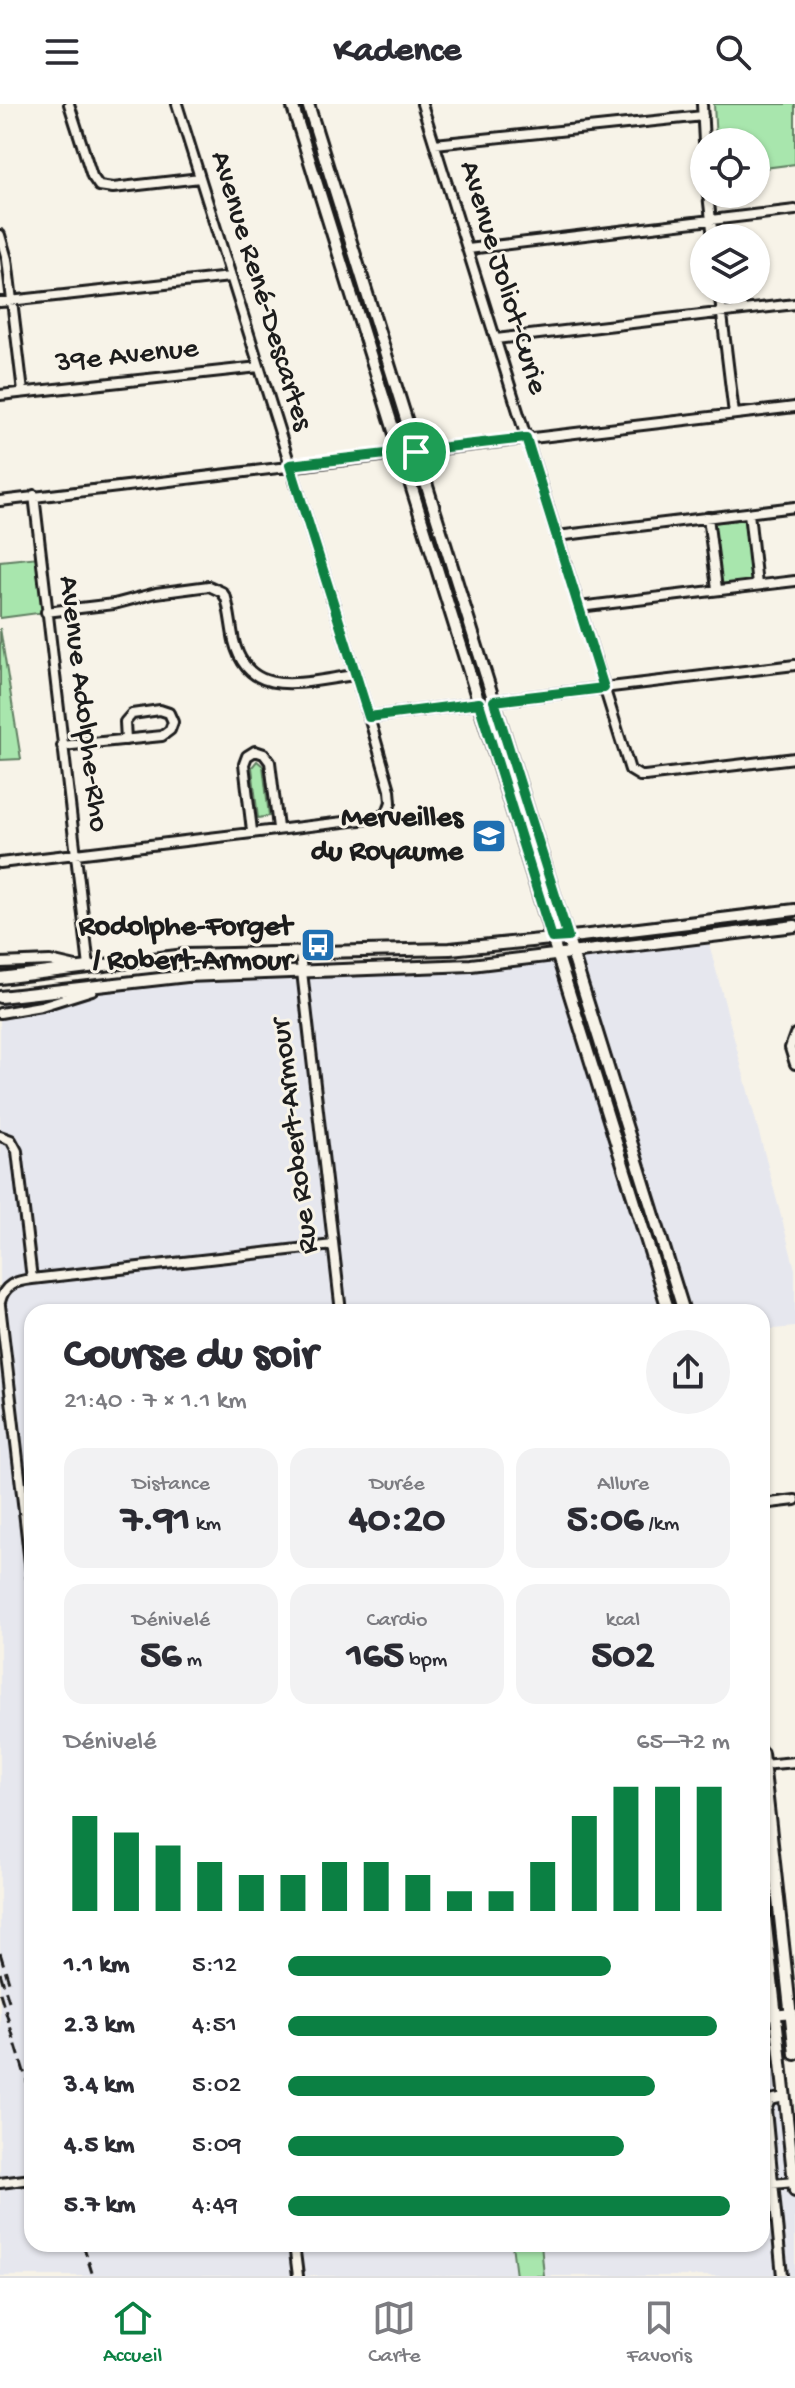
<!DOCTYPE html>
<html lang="fr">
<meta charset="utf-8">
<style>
:root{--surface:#fff;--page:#f2f2f3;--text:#2b2b33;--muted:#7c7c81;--line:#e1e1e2;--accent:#0b8043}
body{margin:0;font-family:"Gochi Hand",sans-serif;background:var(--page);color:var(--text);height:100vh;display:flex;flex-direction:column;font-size:30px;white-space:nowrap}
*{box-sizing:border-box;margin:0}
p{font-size:26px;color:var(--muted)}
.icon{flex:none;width:44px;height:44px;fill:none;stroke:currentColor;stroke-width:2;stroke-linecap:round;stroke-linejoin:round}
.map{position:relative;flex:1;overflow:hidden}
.drawer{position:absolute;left:24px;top:1200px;width:746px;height:948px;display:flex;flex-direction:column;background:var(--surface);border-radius:24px;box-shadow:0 2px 6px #0004}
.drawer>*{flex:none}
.tools{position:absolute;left:690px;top:24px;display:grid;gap:16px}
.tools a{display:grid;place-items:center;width:80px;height:80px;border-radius:50%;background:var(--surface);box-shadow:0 2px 6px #0004;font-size:40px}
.pin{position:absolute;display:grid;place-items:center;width:68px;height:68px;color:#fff;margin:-34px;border:4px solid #fff;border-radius:50%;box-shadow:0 2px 8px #0007}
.round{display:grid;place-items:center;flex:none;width:84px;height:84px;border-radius:42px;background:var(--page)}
.overview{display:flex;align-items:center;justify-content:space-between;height:136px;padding:0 40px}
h1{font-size:44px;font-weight:700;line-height:60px}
.figures{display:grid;grid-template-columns:repeat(3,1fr);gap:12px;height:136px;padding:8px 40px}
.figures div{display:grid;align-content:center;border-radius:20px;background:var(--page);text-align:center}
.figures b{font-size:40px;font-weight:700}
.figures small{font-size:22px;font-weight:400}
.figures p{font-size:22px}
.chart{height:224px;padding:16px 40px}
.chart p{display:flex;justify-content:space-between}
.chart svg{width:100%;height:144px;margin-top:8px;stroke:var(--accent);stroke-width:6}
ul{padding:0 40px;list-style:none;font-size:26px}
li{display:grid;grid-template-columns:128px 96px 1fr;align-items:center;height:60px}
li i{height:20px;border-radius:10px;background:var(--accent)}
header{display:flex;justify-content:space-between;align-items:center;height:104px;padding:0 40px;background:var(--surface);font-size:36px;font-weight:700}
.dock{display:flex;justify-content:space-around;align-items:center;height:112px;border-top:2px solid var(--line);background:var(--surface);font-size:22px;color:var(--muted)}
.dock a{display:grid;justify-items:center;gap:4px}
.dock .selected{color:var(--accent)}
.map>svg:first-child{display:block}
.built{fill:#e6e7ee}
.green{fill:#a8e6ad;stroke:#628164;stroke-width:2}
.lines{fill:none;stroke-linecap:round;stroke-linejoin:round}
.minor-casing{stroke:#1c1c1c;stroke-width:14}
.tertiary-casing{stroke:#1c1c1c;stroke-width:16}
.minor{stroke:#f7f3e8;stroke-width:8}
.tertiary{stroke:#f7f3e8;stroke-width:10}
.rail{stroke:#1c1c1c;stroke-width:3;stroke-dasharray:12 6;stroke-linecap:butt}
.route-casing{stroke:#fff;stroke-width:16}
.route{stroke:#0b8043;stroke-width:10}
.labels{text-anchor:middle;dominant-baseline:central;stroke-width:6;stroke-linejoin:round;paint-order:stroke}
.street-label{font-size:30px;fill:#1c1c1c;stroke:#f7f3e8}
.poi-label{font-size:30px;font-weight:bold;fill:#1c1c1c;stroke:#f7f3e8;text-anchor:end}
</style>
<header><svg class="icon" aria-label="menu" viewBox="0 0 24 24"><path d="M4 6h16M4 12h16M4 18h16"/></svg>Kadence<svg class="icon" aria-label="search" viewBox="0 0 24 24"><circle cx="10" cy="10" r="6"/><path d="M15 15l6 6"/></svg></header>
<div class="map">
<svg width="795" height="2172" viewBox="0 0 795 2172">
<rect width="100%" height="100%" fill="#f7f3e8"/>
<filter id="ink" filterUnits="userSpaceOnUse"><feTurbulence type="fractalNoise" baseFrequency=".0125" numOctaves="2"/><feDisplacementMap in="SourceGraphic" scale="16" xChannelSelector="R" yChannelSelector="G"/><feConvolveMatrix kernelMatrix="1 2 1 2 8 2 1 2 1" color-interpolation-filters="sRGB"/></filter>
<g filter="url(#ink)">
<!-- built -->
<path class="built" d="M707 832 795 1165V1223L762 1226V1208H684L574 849Z
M557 850 668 1208H32V2140H762V1785L795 2087V2172H0V893L113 879Z"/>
<!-- green -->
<path class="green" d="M714 0H795V60L756 65V38H716Z
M745 415 752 477 718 481 711 419Z
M39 453 46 508 0 514V457Z
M0 524 21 655 0 656Z
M257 657 263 662 269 712 258 714 252 663Z
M512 2140H541L544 2172H516Z"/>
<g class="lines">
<!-- minor casing -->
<g class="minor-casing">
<path id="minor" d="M69 0 92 72 99 82 113 84 200 74
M422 0 630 666 640 672H645L795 654
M702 0 704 38
M435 40 703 12
M708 90 713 134
M0 131 7 155 23 288
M468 145 795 106
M719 186 734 310
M0 198 230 173
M496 235 795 200
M0 291 259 263
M34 391 89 863
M0 397 795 303
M749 409 757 481
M708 413 717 485
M557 432 795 403
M579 503 795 477
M46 508 114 500 156 489 209 482 222 488 226 494C230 508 231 523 234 537 249 599 309 576 356 571
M494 597 795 561
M369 613 479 599
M62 642 162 632 170 626 173 618 169 609 160 606 132 610 125 618 126 636
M252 727 244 660 247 652 255 647 264 650 270 658 278 724
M0 759 377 714 387 709 391 698 390 686 369 613 177 0
M300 850 341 1208
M0 859 50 857 76 863
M0 909 41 902 92 886
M795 930 790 944 795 960
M0 1032 11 1036 17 1047 32 1175C15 1177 4 1181 0 1198
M32 1175 333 1141
M0 1201 32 1476
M762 1400 795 1396
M762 1661 795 1658
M762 1912 793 1909
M0 2079 32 2075
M762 2081 794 2078
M294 2140 298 2172
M782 2172 766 2006 770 1996 784 1993"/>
</g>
<!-- tertiary casing -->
<g class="tertiary-casing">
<path id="tertiary" d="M292 0 669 1208
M308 0 684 1208
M0 874 185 851 450 845 581 832 795 806
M0 893 187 872 471 861 795 822
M762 1649 795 1950
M762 1785 795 2087"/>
</g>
<!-- minor -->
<use href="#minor" class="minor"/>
<!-- tertiary -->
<use href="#tertiary" class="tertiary"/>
<!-- rail -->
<path class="rail" d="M24 1817 32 1823
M0 1849 9 1878
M0 1869 9 1897
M0 1889 32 1994
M83 2140 93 2172"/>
</g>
</g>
<g class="lines" filter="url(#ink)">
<!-- route casing -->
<g class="route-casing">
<path id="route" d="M526 334 604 584 494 597 568 833 552 834 479 599 369 613 290 361Z"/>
</g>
<!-- route -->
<use href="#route" class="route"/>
</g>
<!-- icons -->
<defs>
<g id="school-square" transform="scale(1.8)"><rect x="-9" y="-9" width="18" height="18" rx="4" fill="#1f6fb2" stroke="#f7f3e8"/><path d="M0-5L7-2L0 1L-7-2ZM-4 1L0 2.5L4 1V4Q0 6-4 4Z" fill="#fff"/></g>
<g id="bus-square" transform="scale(1.8)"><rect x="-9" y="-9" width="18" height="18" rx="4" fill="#1f6fb2" stroke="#f7f3e8"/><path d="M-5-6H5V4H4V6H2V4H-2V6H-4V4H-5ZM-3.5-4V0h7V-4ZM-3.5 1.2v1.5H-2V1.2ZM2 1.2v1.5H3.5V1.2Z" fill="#fff"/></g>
</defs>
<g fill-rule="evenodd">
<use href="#school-square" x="489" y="732"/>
<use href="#bus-square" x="318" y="841"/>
</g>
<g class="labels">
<!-- street labels -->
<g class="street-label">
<text transform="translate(502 174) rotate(73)">Avenue Joliot-Curie</text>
<text transform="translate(260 187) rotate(73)">Avenue René-Descartes</text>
<text transform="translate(127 253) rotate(-6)">39e Avenue</text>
<text transform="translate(82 600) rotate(83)">Avenue Adolphe-Rho</text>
<text transform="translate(296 1032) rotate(-97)">Rue Robert-Armour</text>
</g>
<!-- poi labels -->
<g class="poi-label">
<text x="463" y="715">Merveilles<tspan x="463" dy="34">du Royaume</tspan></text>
<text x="292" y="824">Rodolphe-Forget<tspan x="292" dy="34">/ Robert-Armour</tspan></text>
</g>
</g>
</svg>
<div class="tools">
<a><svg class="icon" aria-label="locate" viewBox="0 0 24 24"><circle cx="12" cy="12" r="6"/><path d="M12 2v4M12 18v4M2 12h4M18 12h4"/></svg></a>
<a><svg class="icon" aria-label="layers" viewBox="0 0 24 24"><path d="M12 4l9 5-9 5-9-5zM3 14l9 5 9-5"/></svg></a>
</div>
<div class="pin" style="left:416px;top:348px;background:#1e9e55"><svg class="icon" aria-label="arrive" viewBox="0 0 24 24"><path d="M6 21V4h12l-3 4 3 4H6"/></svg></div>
<section class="drawer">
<div class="overview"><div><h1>Course du soir</h1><p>21:40 · 7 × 1.1 km</p></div><a class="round"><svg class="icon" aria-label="share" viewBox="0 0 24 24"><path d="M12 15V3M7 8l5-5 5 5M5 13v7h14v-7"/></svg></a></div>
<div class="figures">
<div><p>Distance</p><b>7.91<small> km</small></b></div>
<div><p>Durée</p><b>40:20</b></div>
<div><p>Allure</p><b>5:06<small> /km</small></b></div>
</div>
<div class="figures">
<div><p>Dénivelé</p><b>56<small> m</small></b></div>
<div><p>Cardio</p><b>165<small> bpm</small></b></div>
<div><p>kcal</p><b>502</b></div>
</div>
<div class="chart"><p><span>Dénivelé</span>65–72 m</p>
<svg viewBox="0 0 160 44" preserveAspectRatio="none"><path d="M5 44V15M15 44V20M25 44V24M35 44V29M45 44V33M55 44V33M65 44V29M75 44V29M85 44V33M95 44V38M105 44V38M115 44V29M125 44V15M135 44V6M145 44V6M155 44V6"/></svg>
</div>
<ul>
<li><b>1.1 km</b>5:12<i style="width:73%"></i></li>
<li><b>2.3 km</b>4:51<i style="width:97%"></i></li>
<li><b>3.4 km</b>5:02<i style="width:83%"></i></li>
<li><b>4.5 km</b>5:09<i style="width:76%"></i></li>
<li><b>5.7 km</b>4:49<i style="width:100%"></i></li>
</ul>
</section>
</div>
<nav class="dock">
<a class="selected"><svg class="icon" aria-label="home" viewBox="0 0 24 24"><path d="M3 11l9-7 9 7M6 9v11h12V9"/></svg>Accueil</a>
<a><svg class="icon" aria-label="map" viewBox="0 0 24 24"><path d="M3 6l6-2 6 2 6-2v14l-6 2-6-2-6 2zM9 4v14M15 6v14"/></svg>Carte</a>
<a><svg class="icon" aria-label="saved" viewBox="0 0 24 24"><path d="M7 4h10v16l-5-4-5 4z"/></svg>Favoris</a>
</nav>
